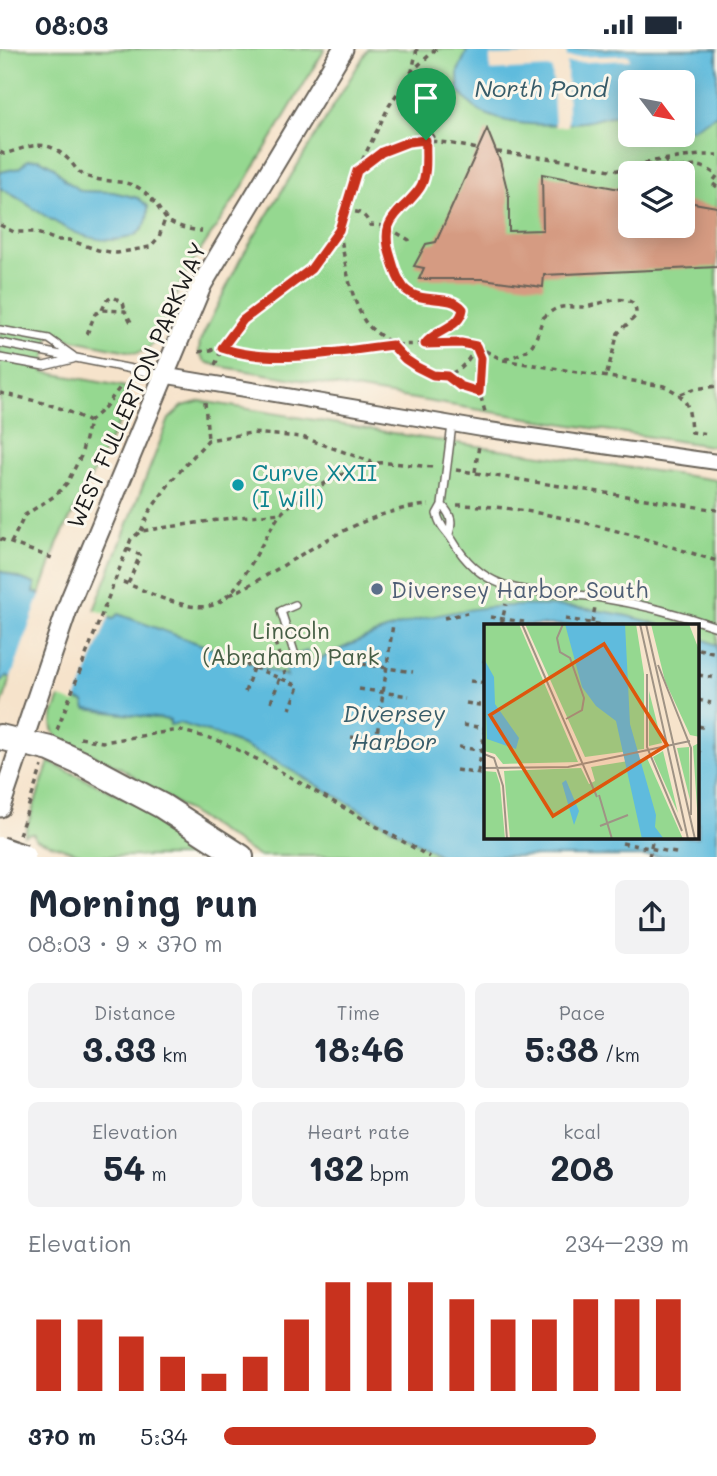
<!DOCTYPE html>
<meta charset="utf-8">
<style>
:root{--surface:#fff;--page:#f2f2f3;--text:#1f2937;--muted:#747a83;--accent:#c8321e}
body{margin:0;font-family:Mali,sans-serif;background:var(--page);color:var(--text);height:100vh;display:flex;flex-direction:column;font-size:26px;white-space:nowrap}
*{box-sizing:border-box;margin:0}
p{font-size:23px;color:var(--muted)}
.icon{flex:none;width:38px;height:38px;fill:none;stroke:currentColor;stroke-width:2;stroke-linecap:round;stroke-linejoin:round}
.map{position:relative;height:808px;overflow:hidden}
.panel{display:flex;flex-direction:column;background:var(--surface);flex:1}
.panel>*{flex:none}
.needle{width:46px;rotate:122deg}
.buttons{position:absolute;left:618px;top:21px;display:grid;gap:14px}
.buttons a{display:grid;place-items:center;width:77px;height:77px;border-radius:10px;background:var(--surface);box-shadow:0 4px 18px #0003;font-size:35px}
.pin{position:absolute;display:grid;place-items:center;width:60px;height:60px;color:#fff;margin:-72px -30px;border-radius:50% 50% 50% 0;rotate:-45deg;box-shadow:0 0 7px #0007}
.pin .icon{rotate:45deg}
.round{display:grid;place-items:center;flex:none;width:74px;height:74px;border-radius:10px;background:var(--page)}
.head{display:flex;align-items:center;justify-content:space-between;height:119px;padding:0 28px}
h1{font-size:38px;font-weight:800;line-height:52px}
.metrics{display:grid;grid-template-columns:repeat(3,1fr);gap:10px;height:119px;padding:7px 28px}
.metrics div{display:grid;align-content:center;border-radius:10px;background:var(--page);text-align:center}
.metrics b{font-size:35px;font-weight:800}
.metrics small{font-size:19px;font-weight:400}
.metrics p{font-size:19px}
.chart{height:196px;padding:14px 28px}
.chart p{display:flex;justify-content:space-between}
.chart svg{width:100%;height:126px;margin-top:7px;stroke:var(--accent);stroke-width:6}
ul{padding:0 28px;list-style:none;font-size:23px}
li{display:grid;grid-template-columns:112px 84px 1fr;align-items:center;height:52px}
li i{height:18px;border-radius:9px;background:var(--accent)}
.status{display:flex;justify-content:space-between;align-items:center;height:49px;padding:0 35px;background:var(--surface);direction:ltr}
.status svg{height:19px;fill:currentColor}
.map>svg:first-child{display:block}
.green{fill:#95d890;stroke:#587a56;stroke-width:2;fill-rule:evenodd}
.water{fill:#5fbbdd;stroke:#3e6c7c;stroke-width:2}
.pier{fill:#f6e3cb}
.building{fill:#d59b82}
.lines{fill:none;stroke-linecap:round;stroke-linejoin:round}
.service-casing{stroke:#686259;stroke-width:10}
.minor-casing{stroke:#686259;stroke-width:18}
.secondary-casing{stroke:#686259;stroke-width:23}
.motorway-casing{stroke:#686259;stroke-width:28}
.path{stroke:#686259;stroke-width:3.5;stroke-dasharray:5 5;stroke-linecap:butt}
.service{stroke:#fff;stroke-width:7}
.minor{stroke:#fff;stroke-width:14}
.secondary{stroke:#fff;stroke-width:19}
.motorway{stroke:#fff;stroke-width:24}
.motorway-bridge-casing{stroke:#686259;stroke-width:28;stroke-linecap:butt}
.motorway-bridge{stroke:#fff;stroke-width:24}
.route-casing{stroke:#fff;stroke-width:14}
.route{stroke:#c8321e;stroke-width:9}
.culture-dot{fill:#0f9aa8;stroke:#fbf7ec;stroke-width:2.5}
.service-dot{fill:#5c6f8a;stroke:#fbf7ec;stroke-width:2.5}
.labels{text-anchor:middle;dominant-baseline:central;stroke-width:6;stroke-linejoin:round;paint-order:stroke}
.street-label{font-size:23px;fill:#1c1c1c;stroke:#fbf7ec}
.culture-label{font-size:23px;fill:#0d838f;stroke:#fbf7ec;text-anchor:start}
.service-label{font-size:23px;fill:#4e5e75;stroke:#fbf7ec;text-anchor:start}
.park-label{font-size:23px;fill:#465e45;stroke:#fbf7ec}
.water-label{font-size:24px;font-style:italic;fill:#375c69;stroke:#fbf7ec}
.inset-road{fill:none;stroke:#9f9385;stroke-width:2}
.view{fill:#de560d;fill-opacity:0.15;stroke:#de560d;stroke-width:3.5}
.inset-edge{fill:none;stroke:#1c1c1c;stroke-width:3.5}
</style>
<div class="status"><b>08:03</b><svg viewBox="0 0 49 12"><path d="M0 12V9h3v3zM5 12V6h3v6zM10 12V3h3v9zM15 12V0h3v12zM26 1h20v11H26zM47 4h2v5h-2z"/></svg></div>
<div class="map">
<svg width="717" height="808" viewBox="0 0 717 808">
<rect width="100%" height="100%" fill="#fbf7ec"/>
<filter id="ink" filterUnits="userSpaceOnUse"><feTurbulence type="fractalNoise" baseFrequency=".0143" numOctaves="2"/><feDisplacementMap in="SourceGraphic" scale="14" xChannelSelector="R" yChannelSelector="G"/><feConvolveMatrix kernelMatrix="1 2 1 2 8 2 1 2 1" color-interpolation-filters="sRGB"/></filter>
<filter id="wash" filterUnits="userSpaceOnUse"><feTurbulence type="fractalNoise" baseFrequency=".00686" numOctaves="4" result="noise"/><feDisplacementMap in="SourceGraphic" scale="28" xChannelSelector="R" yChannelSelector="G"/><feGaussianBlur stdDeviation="1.57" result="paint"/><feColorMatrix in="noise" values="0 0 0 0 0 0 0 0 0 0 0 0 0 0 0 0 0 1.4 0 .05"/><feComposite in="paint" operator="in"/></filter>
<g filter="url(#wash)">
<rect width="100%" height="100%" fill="#f6e3cb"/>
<!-- green -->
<path class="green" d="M0 0H325L240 142 189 219 152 296 146 301 137 304 49 286 43 323 121 337 125 338 129 347 119 373 58 493 0 661Z
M368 0H717V398L552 373 223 318 205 313 199 303 200 292 240 211ZM630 33H682V86H630ZM630 124H682V177H630Z
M201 352 422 389 717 431V807H258L121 719 60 691C52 684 51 676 53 666L169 370 183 357ZM486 576H698V788H486Z
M49 713 146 759 220 807H87L35 790 34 785 30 784 24 786Z"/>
<!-- water -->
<path class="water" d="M468 0H717V65L692 80 683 79 682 33H630V70C607 63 605 70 583 73 550 77 506 79 477 60 470 56 464 47 458 41V22Z
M39 110 54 118 65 131 81 142 113 143 138 149 148 157C149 173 143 185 127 189 78 201 40 159 0 139V123L19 119 28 111Z
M0 522 35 535 34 543 113 570 118 565 287 627 282 611 307 602 312 614C334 603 357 592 380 583 468 550 572 548 661 576H486V788H698V588L717 596V807H441L273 711 221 687 179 674 170 676V671L86 660 84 653 6 627 2 633 0 632Z"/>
<!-- pier -->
<path class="pier" d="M551 0H566L567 8 629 6 630 11 567 14 568 77 555 78 552 19 490 22V7L551 5Z
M41 543 110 566 75 654 10 632Z"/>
<g id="blocks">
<!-- building -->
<path class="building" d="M487 80 500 112 509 148V182L543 181 542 125 630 142V177H682V152L717 158V218L544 226 543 238 483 230H419L424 219 414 217 426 195 436 193Z"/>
</g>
</g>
<g filter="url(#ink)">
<use href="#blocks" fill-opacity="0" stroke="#686259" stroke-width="2"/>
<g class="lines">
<!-- service casing -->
<g class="service-casing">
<path id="service" d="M0 281 49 290 73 307
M0 294 162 326
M0 309 44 317 73 310
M452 376 442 456 437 465C440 478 446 481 453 492 489 554 544 539 602 549 641 555 679 565 717 578
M442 456C451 466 453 472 449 485
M295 606 281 562 295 556"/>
</g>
<!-- minor casing -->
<g class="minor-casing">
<path id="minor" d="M162 326 482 380 717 413"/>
</g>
<!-- secondary casing -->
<g class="secondary-casing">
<path id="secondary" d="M0 758 70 552 202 235 343 0"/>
</g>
<!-- motorway casing -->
<g class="motorway-casing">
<path id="motorway" d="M0 688 50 700 81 714 162 757 241 808"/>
</g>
<!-- path -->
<path class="path" d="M417 0 412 22 418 67 437 92
M0 103 4 105C31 97 45 88 68 110 73 114 76 122 82 125 99 135 122 129 139 139 151 146 156 156 164 167 170 177 191 181 202 182
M497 103 571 112 614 122 654 112 700 106H717
M664 110C674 125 681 118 695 117 703 116 710 122 717 126
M359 121C403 86 424 88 477 100
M717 127 712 134 717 138
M345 163C357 161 365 164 370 176L385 177 409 191 410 196
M0 176 14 183H34L57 191H69L98 201 117 204 150 198 159 188 165 170
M340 183C345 213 349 244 364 271 371 282 384 288 393 296 397 300 400 305 404 308 432 336 460 332 476 297
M102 261 107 251 113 248 123 253 125 262
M87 285 95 265 102 261 125 262 133 277
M425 294C435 279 460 280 463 260 449 242 421 257 405 239 397 230 394 220 391 209 383 182 388 171 409 152 414 146 419 142 422 135 428 122 425 105 426 91
M477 299 481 309 479 341 485 363
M199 303 222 299 243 306 273 308 392 296 461 294 476 297 503 311 664 337C689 349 689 356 691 383L709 385
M505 310C535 302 534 295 543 269 561 253 564 259 585 258 596 257 638 237 636 267L618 284 606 328
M215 316 222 299 243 271 311 220 339 181 357 122 389 57 412 22 436 0
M448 326 460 337 479 343
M0 344C31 351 62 356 89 373
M681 345 694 340 717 337
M205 353 208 391
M456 421 717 461
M475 423 479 396
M457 456C544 457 634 486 717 512
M141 482 149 463 172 431 208 391 251 384 302 388 372 413
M0 490 52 509
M11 494 25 466 56 446 67 434 81 407 89 373 105 358 121 337
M127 500 140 506 128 535
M123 533C146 542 184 562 209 557 240 551 261 491 279 467 291 450 356 415 376 414 395 413 416 417 435 418
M230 546C293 516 355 461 429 456
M490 568 524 573
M444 569 467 564
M565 570 603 576
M592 574 595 558
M501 576 506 555
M272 584 285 625
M698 600 717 604
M483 611 486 612
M245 615 299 637 290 660
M362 615 413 623
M698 626 716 629
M470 632 486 634
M359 640 409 647
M245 643 253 619
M698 651 711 654
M271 653 280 629
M466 654 486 657
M355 664 405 672
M463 676 486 679
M698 677 706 679
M57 681 131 490 141 482 231 469 281 464
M351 688 402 696
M80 689 103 693 178 681 217 691 269 716 430 808
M376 692 393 575
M459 698 486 702
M698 703 701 704
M456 721 486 726
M478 724 486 674
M19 786 42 717
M622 794 681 805
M649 808 653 788"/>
<!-- service -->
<use href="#service" class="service"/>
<!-- minor -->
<use href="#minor" class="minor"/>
<!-- secondary -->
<use href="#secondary" class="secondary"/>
<!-- motorway -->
<use href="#motorway" class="motorway"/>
<!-- motorway-bridge casing -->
<g class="motorway-bridge-casing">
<path id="motorway-bridge" d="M0 800 23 808"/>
</g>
<!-- motorway-bridge -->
<use href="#motorway-bridge" class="motorway-bridge"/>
</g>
</g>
<g class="lines" filter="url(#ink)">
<!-- route casing -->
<g class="route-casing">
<path id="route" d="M426 91C425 105 428 122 422 135 419 142 414 146 409 152 388 171 382 181 391 209 394 220 397 230 404 239 421 257 449 243 463 260 460 280 435 280 425 295L461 294 476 297 481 309 479 343 460 337 447 327 433 326 417 318 405 310 392 296C337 302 276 317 222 299L243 271 311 220 339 181 357 122 382 103 408 93Z"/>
</g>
<!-- route -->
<use href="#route" class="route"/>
</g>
<!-- markers -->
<circle class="culture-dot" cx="238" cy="436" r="7"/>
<circle class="service-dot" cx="377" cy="540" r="7"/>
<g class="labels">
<!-- street labels -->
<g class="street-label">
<text transform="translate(136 336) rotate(-66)">WEST FULLERTON PARKWAY</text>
</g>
<!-- culture labels -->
<g class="culture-label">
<text x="252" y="423">Curve XXII<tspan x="252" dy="26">(I Will)</tspan></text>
</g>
<!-- service labels -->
<g class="service-label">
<text x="391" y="540">Diversey Harbor South</text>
</g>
<!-- park labels -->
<g class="park-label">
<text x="291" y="581">Lincoln<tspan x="291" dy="26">(Abraham) Park</tspan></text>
</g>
<!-- water labels -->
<g class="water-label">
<text x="541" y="38">North Pond</text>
<text x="394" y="663">Diversey<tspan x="394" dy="28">Harbor</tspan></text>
</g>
</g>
<!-- overview -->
<g transform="translate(484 575)">
<rect width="215" height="215" fill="#f6e3cb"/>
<path d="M0 0H35L94 138 19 140 11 130 0 127ZM41 0H152L160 50V125L101 133ZM167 0H205L215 26 216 113 206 111 181 57ZM165 67 178 119 165 122ZM215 119V215L209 122ZM205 123 206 176 193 124ZM179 127 194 189 169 133ZM163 134 199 215H26L20 147 97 144 105 160 111 157 107 143ZM0 147 12 148 16 160 21 215H0Z" fill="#95d890"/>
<path d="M81 0H141L146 100 172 191 171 203 180 215H158L132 97 112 82 98 63ZM0 35 10 53 11 80 35 114 32 125 3 115ZM82 156 95 187 90 201 78 159Z" fill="#5fbbdd"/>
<path class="inset-road" d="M38 0 113 173M79 0 73 14 76 28 86 34 100 74 98 86 82 95M156 0 204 215M162 0 211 215M174 41 207 124V191M163 50V123L198 207M0 130 10 134 19 162 23 215M0 144 84 143 206 117M115 171 128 215M116 202 144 191"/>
<path class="view" d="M120 20 183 121 69 192 6 91Z"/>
<rect width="215" height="215" class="inset-edge"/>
</g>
</svg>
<div class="buttons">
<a><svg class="needle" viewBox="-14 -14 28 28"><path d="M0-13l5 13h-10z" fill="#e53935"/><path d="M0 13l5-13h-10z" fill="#747a83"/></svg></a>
<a><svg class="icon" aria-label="layers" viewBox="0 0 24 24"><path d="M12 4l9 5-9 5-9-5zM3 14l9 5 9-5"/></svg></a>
</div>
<div class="pin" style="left:426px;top:91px;background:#1e9e55"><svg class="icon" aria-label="arrive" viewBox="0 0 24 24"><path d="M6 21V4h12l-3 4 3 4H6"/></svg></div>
</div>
<section class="panel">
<div class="head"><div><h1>Morning run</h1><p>08:03 · 9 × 370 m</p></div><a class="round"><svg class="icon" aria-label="share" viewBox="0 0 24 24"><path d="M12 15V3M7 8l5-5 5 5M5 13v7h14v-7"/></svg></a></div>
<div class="metrics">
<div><p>Distance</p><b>3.33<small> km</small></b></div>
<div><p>Time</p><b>18:46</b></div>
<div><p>Pace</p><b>5:38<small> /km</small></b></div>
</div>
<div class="metrics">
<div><p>Elevation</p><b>54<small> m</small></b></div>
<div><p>Heart rate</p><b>132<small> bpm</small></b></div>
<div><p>kcal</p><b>208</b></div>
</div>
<div class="chart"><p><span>Elevation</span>234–239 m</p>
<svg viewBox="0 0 160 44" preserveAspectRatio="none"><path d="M5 44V19M15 44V19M25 44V25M35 44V32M45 44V38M55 44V32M65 44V19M75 44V6M85 44V6M95 44V6M105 44V12M115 44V19M125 44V19M135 44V12M145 44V12M155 44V12"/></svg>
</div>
<ul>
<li><b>370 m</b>5:34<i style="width:80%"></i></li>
</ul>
</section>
